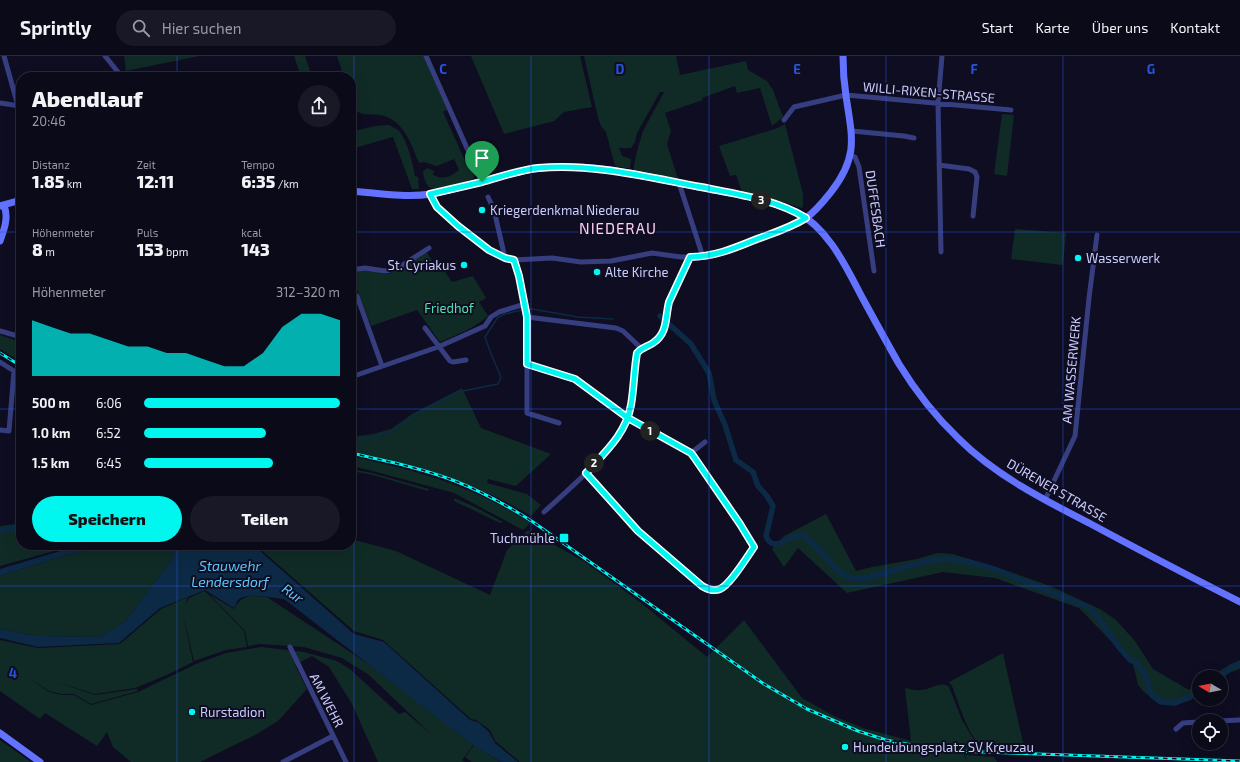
<!DOCTYPE html>
<html lang="de">
<meta charset="utf-8">
<style>
:root{--surface:#0a0a19;--page:#181826;--text:#f1f3f6;--muted:#999aa2;--line:#2a2b38;--accent:#00f7f0}
body{margin:0;font-family:"Exo 2",sans-serif;background:var(--page);color:var(--text);height:100vh;display:flex;flex-direction:column;font-size:15px;white-space:nowrap}
*{box-sizing:border-box;margin:0}
p{font-size:13px;color:var(--muted)}
.icon{flex:none;width:22px;height:22px;fill:none;stroke:currentColor;stroke-width:2;stroke-linecap:round;stroke-linejoin:round}
.map{position:relative;flex:1;overflow:hidden}
.drawer{position:absolute;left:16px;top:16px;width:340px;height:478px;display:flex;flex-direction:column;background:var(--surface);border-radius:16px;box-shadow:0 4px 16px #0002,0 0 0 1px var(--line)}
.drawer>*{flex:none}
.needle{width:26px;rotate:280deg}
.tools{position:absolute;left:1192px;top:614px;display:grid;gap:8px}
.tools a{display:grid;place-items:center;width:36px;height:36px;border-radius:50%;background:var(--surface);box-shadow:0 4px 16px #0002,0 0 0 1px var(--line);font-size:20px}
.pin{position:absolute;display:grid;place-items:center;width:34px;height:34px;color:#fff;margin:-41px -17px;border-radius:50% 50% 50% 0;rotate:-45deg;box-shadow:0 0 4px #0007}
.pin .icon{rotate:45deg}
.km{position:absolute;width:20px;height:20px;margin:-10px;border-radius:50%;background:#222;color:#fff;font-size:11px;line-height:20px;text-align:center}
.round{display:grid;place-items:center;flex:none;width:42px;height:42px;border-radius:21px;background:var(--page)}
.overview{display:flex;align-items:center;justify-content:space-between;height:68px;padding:0 16px}
h1{font-size:22px;font-weight:800;line-height:30px}
.metrics{display:grid;grid-template-columns:repeat(3,1fr);gap:6px;height:68px;padding:4px 16px}
.metrics div{display:grid;align-content:center}
.metrics b{font-size:17px;font-weight:800}
.metrics small{font-size:11px;font-weight:400}
.metrics p{font-size:11px}
.chart{height:112px;padding:8px 16px}
.chart p{display:flex;justify-content:space-between}
.chart svg{width:100%;height:72px;margin-top:4px;fill:var(--accent);opacity:.7}
.button{display:flex;gap:8px;margin-top:auto;padding:8px 16px}
.button a{flex:1;height:46px;border-radius:24px;background:var(--accent);color:#111;font-size:16px;font-weight:800;line-height:46px;text-align:center}
.button a+a{background:var(--page);color:var(--text)}
ul{padding:0 16px;list-style:none;font-size:13px}
li{display:grid;grid-template-columns:64px 48px 1fr;align-items:center;height:30px}
li i{height:10px;border-radius:5px;background:var(--accent)}
header{display:flex;align-items:center;gap:24px;box-sizing:border-box;height:56px;padding:0 20px;background:var(--surface);border-bottom:1px solid var(--line)}
header strong{font-size:19px}
nav{display:flex;gap:22px;margin-inline-start:auto;font-size:14px}
.search{width:280px;height:36px;background:var(--page);display:flex;align-items:center;gap:10px;box-sizing:border-box;padding:0 14px;border-radius:22px;color:var(--muted);font-size:15px}
.map>svg:first-child{display:block}
.green{fill:#102b26}
.water{fill:#0c2a46}
.lines{fill:none;stroke-linecap:round;stroke-linejoin:round}
.stream{stroke:#0c2a46;stroke-width:1.5}
.canal{stroke:#0c2a46;stroke-width:5.5}
.street{stroke:#373e80;stroke-width:5}
.secondary{stroke:#6373ff;stroke-width:7}
.rail-casing{stroke:#00f7f0;stroke-width:3}
.rail{stroke:#0e0d21;stroke-width:1.5;stroke-dasharray:4.5;stroke-linecap:butt}
.route-casing{stroke:#fff;stroke-width:8}
.route{stroke:#00f7f0;stroke-width:5}
.grid{fill:none;stroke:#2654da;stroke-width:1;stroke-opacity:0.55}
.poi-dot{fill:#00f7f0;stroke:#0e0d21;stroke-width:1.5}
.labels{text-anchor:middle;dominant-baseline:central;stroke-width:4;stroke-linejoin:round;paint-order:stroke}
.street-label{font-size:13px;fill:#cccdff;stroke:#0e0d21}
.poi-label{font-size:13px;fill:#cccdff;stroke:#0e0d21;text-anchor:start}
.park-label{font-size:13px;fill:#57e0ac;stroke:#0e0d21}
.water-label{font-size:14px;font-style:italic;fill:#5ac8ff;stroke:#0e0d21}
.quarter-label{font-size:15px;letter-spacing:1px;fill:#ffcef4;stroke:#0e0d21}
.grid-label{font-size:13px;text-anchor:middle;font-weight:bold;fill:#2654da;stroke:#0e0d21;stroke-width:4;stroke-linejoin:round;paint-order:stroke}
</style>
<header>
<strong>Sprintly</strong>
<div class="search"><svg class="icon" aria-label="search" viewBox="0 0 24 24"><circle cx="10" cy="10" r="6"/><path d="M15 15l6 6"/></svg>Hier suchen</div>
<nav><a>Start</a><a>Karte</a><a>Über uns</a><a>Kontakt</a></nav>
</header>
<div class="map">
<svg width="1240" height="706" viewBox="0 0 1240 706">
<rect width="100%" height="100%" fill="#0e0d21"/>
<!-- green -->
<path class="green" d="M124 0H199L126 15Z
M294 0H305L312 21H301Z
M337 0H424L447 54 443 56 467 109 471 107 475 118 473 123C465 126 436 136 429 131 425 127 424 121 423 116L427 112 434 115 433 119C445 124 449 121 459 114L454 103 437 110 424 106 419 107C411 88 404 64 381 59 372 58 364 60 356 55L351 40V21H344Z
M471 0H580L592 51 564 56 554 65 504 78Z
M584 0H676L680 19 746 5 748 14 767 25 773 34 783 61 772 70 760 32 737 37 735 30 702 42 703 44 665 57 671 75 667 88 678 123 633 115 637 95 643 75 664 36H660L637 77 635 86 631 92H619L622 100 631 103 630 112H626L615 110 606 76 601 70 598 62Z
M1002 58 1014 59 1007 120 994 118Z
M785 68 803 138V151L802 152 766 141 742 136 736 119 730 120 719 90 778 72Z
M389 69C392 71 395 72 398 74 407 82 413 108 415 120L418 121 419 133H412L393 81 351 93V76L375 70Z
M1015 173 1066 177 1063 209 1011 203Z
M427 196 436 212 441 210 452 226 473 220 486 242 479 246 488 260C474 272 457 279 440 286L417 254 371 270 351 217 365 214H371L385 218 391 217Z
M0 279 21 286 16 303 0 293Z
M462 332 481 372 551 398 516 430 488 423 487 427 527 438 541 449 531 460C472 424 417 411 351 395V381L373 378 391 373 412 358Z
M351 400C417 415 472 429 530 467L523 474 454 437 373 415 351 410Z
M351 413 372 417 429 433 428 435 373 419 351 415Z
M454 442 475 451 503 466 500 467 454 445Z
M826 458 856 515 872 511 917 503 937 497 953 498 1005 514 1050 530 1100 553 1116 564 1135 585 1153 613 1189 634 1199 628V638L1191 644 1176 649 1159 648 1144 636 1138 629 1133 608 1079 552 995 522 943 516 847 537 798 492 784 511 772 493 784 480Z
M21 467V489H82L65 492 0 510V470Z
M528 474 585 506 640 546 707 601 744 564 802 642 834 660 863 672 911 685 905 632C910 633 916 635 921 634 931 634 940 624 949 631L962 664 974 684V688L964 699 967 706H520L495 685 490 674 476 664 471 663 383 584 354 575 260 493 251 489H351V483L396 495 490 539 507 494Z
M123 489H171L173 502 125 566 99 581 37 580 0 573V520L69 498Z
M204 535 208 538 244 575 247 591 226 594 194 605 184 563V553V564L193 606 167 619 135 632 95 638 54 625 95 639 137 633 138 635 91 648 74 638H61L49 635 27 620 49 636 61 639H74L91 649 138 636 196 608 226 597 261 591 304 596 337 605 351 614 399 658 405 656 430 677 369 619 342 602 304 591 259 588 248 590 245 575 209 538 234 553C243 537 251 540 267 541L388 621 473 689 462 704 465 706H378L352 648 329 611 312 600 295 609 307 633 278 665 257 678 200 706H131L113 691 107 676 97 690 45 657 40 663 0 635V584L38 592 120 588 161 553 188 541 185 550 189 542Z
M1003 597 1024 691C1013 690 991 692 981 688 969 684 957 642 952 630L949 626Z
M1240 604V613L1229 617 1221 623V621H1210L1229 609Z
M0 684 31 706H0Z
M474 689 500 706H472L465 701Z
M965 699 994 701 997 706H967Z"/>
<!-- water -->
<path class="water" d="M92 489H123L69 498 0 520V513L67 493Z
M171 489H248L258 493 354 578 384 586 470 664 478 666 489 676 495 687 518 706H501L473 689 284 543C274 542 248 536 239 543 237 545 236 549 234 552L205 534 160 552 119 587 38 591 0 582V573L37 580 99 581 125 566 173 502Z"/>
<g class="lines">
<!-- stream -->
<path class="stream" d="M351 385 361 384 391 376 417 357 458 336 498 328 501 321 491 298 485 281 498 261 505 258 522 254 532 253 578 261 613 263"/>
<!-- canal -->
<path class="canal" d="M660 260 691 288 709 317 714 344 725 369 736 404 753 416 758 430 767 440 773 450 766 480C775 502 793 471 806 481 820 492 836 519 854 523 858 523 862 522 866 522L931 504 948 503 965 505 994 513 1088 551 1096 559 1118 590 1130 604 1137 607 1147 622 1148 631 1152 639 1161 646 1175 647 1189 641 1199 635
M0 474 21 471
M1219 621 1232 611 1240 608"/>
<!-- street -->
<path class="street" d="M4 0 18 50 21 93
M105 0 122 21
M426 0 482 126
M0 47 20 50
M784 64 794 51 846 39 1011 54
M852 75 904 80 914 82
M850 99 855 101 859 111 874 215
M939 109 969 113 975 116 977 121 973 160
M679 127 703 201
M430 138 437 151 458 170 489 194 505 202 514 204 552 202 581 206 611 205 652 197 681 201H703L734 193 792 170 806 162
M488 141 494 154 505 202
M941 196 938 47 942 0
M514 204 519 220 527 261V357L559 367
M351 214 365 212 385 215 390 214 401 210 429 192
M357 240 382 310
M527 261 616 272 623 275 641 292
M425 272 450 305 453 306 466 304
M0 275 21 281
M0 306 14 315 9 375 0 374
M527 307 575 323 628 362 691 397 722 441 754 491C747 501 730 529 720 533 713 536 707 533 701 530L638 475 585 417
M351 321 438 291 485 270 491 261 499 256 525 248
M691 397 705 386
M1045 444 1075 380 1089 242 1097 179
M544 456C569 433 616 394 627 363 635 342 633 319 637 297 642 291 647 291 653 287 668 277 665 262 669 247L690 201
M290 591 346 706
M1218 665 1240 664
M1176 673 1183 667 1199 666
M283 706 333 680"/>
<!-- secondary -->
<path class="secondary" d="M351 135C377 137 405 142 431 138 466 132 499 118 534 113 589 105 645 120 698 131 731 137 765 142 796 156 829 172 847 213 863 243 875 265 887 287 899 308 916 336 936 361 959 383 995 419 1044 444 1089 467 1139 494 1189 520 1240 546
M0 150 21 144
M806 162C816 155 823 146 831 136 859 100 852 81 846 40 844 27 843 13 843 0
M0 185C4 174 9 161 4 150
M0 677 40 706"/>
<!-- rail casing -->
<g class="rail-casing">
<path id="rail" d="M0 297 21 310
M351 397C386 405 421 412 455 425 483 436 508 450 533 466L764 628 807 653 858 675 886 684 932 693 955 695 1240 705"/>
</g>
<!-- rail -->
<use href="#rail" class="rail"/>
</g>
<g class="lines">
<!-- route casing -->
<g class="route-casing">
<path id="route" d="M482 126 430 138 437 151 458 170 489 194 505 202 514 204 519 220 527 261V308L575 323 628 362 691 397 694 401 740 468 754 491C747 501 730 529 720 533 713 536 707 533 702 530L638 475 586 417C605 396 626 378 631 349 634 332 634 314 637 297 642 291 647 291 653 287 668 277 665 262 669 246L690 201C714 201 735 192 757 183 773 177 790 172 806 162 775 143 736 138 701 131 647 121 593 107 538 112 519 114 500 121 482 126"/>
</g>
<!-- route -->
<use href="#route" class="route"/>
</g>
<!-- grid -->
<path class="grid" d="M177 0V21M354 0V706M531 0V706M709 0V706M886 0V706M1063 0V706M0 176H21M351 176H1240M0 353H21M351 353H1240M177 489V706M0 530H1240"/>
<!-- markers -->
<g class="poi-dot">
<circle cx="482" cy="154" r="4"/>
<circle cx="1078" cy="202" r="4"/>
<circle cx="464" cy="209" r="4"/>
<circle cx="597" cy="216" r="4"/>
<rect x="559" y="477" width="10" height="10" rx="2"/>
<circle cx="192" cy="656" r="4"/>
<circle cx="845" cy="691" r="4"/>
</g>
<g class="labels">
<!-- street labels -->
<g class="street-label">
<text transform="translate(929 36) rotate(5)">WILLI-RIXEN-STRASSE</text>
<text transform="translate(876 153) rotate(82)">DUFFESBACH</text>
<text transform="translate(1071 314) rotate(-85)">AM WASSERWERK</text>
<text transform="translate(1057 434) rotate(30)">DÜRENER STRASSE</text>
<text transform="translate(327 644) rotate(63)">AM WEHR</text>
</g>
<!-- poi labels -->
<g class="poi-label">
<text x="490" y="154">Kriegerdenkmal Niederau</text>
<text x="1086" y="202">Wasserwerk</text>
<text x="456" y="209" text-anchor="end">St. Cyriakus</text>
<text x="605" y="216">Alte Kirche</text>
<text x="555" y="482" text-anchor="end">Tuchmühle</text>
<text x="200" y="656">Rurstadion</text>
<text x="853" y="691">Hundeübungsplatz SV Kreuzau</text>
</g>
<!-- park labels -->
<g class="park-label">
<text x="449" y="252">Friedhof</text>
</g>
<!-- water labels -->
<g class="water-label">
<text x="230" y="509">Stauwehr<tspan x="230" dy="16">Lendersdorf</tspan></text>
<text transform="translate(293 537) rotate(36)">Rur</text>
</g>
<!-- quarter labels -->
<g class="quarter-label">
<text x="618" y="172">NIEDERAU</text>
</g>
</g>
<g class="grid-label">
<text x="443" y="18">C</text>
<text x="620" y="18">D</text>
<text x="797" y="18">E</text>
<text x="974" y="18">F</text>
<text x="1151" y="18">G</text>
<text x="13" y="622">4</text>
</g>
</svg>
<div class="tools">
<a><svg class="needle" viewBox="-14 -14 28 28"><path d="M0-13l5 13h-10z" fill="#e53935"/><path d="M0 13l5-13h-10z" fill="#999aa2"/></svg></a>
<a><svg class="icon" aria-label="locate" viewBox="0 0 24 24"><circle cx="12" cy="12" r="6"/><path d="M12 2v4M12 18v4M2 12h4M18 12h4"/></svg></a>
</div>
<div class="pin" style="left:482px;top:126px;background:#1e9e55"><svg class="icon" aria-label="arrive" viewBox="0 0 24 24"><path d="M6 21V4h12l-3 4 3 4H6"/></svg></div>
<b class="km" style="left:650px;top:375px">1</b>
<b class="km" style="left:594px;top:407px">2</b>
<b class="km" style="left:761px;top:144px">3</b>
<section class="drawer">
<div class="overview"><div><h1>Abendlauf</h1><p>20:46</p></div><a class="round"><svg class="icon" aria-label="share" viewBox="0 0 24 24"><path d="M12 15V3M7 8l5-5 5 5M5 13v7h14v-7"/></svg></a></div>
<div class="metrics">
<div><p>Distanz</p><b>1.85<small> km</small></b></div>
<div><p>Zeit</p><b>12:11</b></div>
<div><p>Tempo</p><b>6:35<small> /km</small></b></div>
</div>
<div class="metrics">
<div><p>Höhenmeter</p><b>8<small> m</small></b></div>
<div><p>Puls</p><b>153<small> bpm</small></b></div>
<div><p>kcal</p><b>143</b></div>
</div>
<div class="chart"><p><span>Höhenmeter</span>312–320 m</p>
<svg viewBox="0 0 160 44" preserveAspectRatio="none"><path d="M0 44V10L10 14L20 18L30 18L40 22L50 26L60 26L70 30L80 30L90 34L100 38L110 38L120 30L130 14L140 6L150 6L160 10V44z"/></svg>
</div>
<ul>
<li><b>500 m</b>6:06<i style="width:100%"></i></li>
<li><b>1.0 km</b>6:52<i style="width:62%"></i></li>
<li><b>1.5 km</b>6:45<i style="width:66%"></i></li>
</ul>
<div class="button"><a>Speichern</a><a>Teilen</a></div>
</section>
</div>
